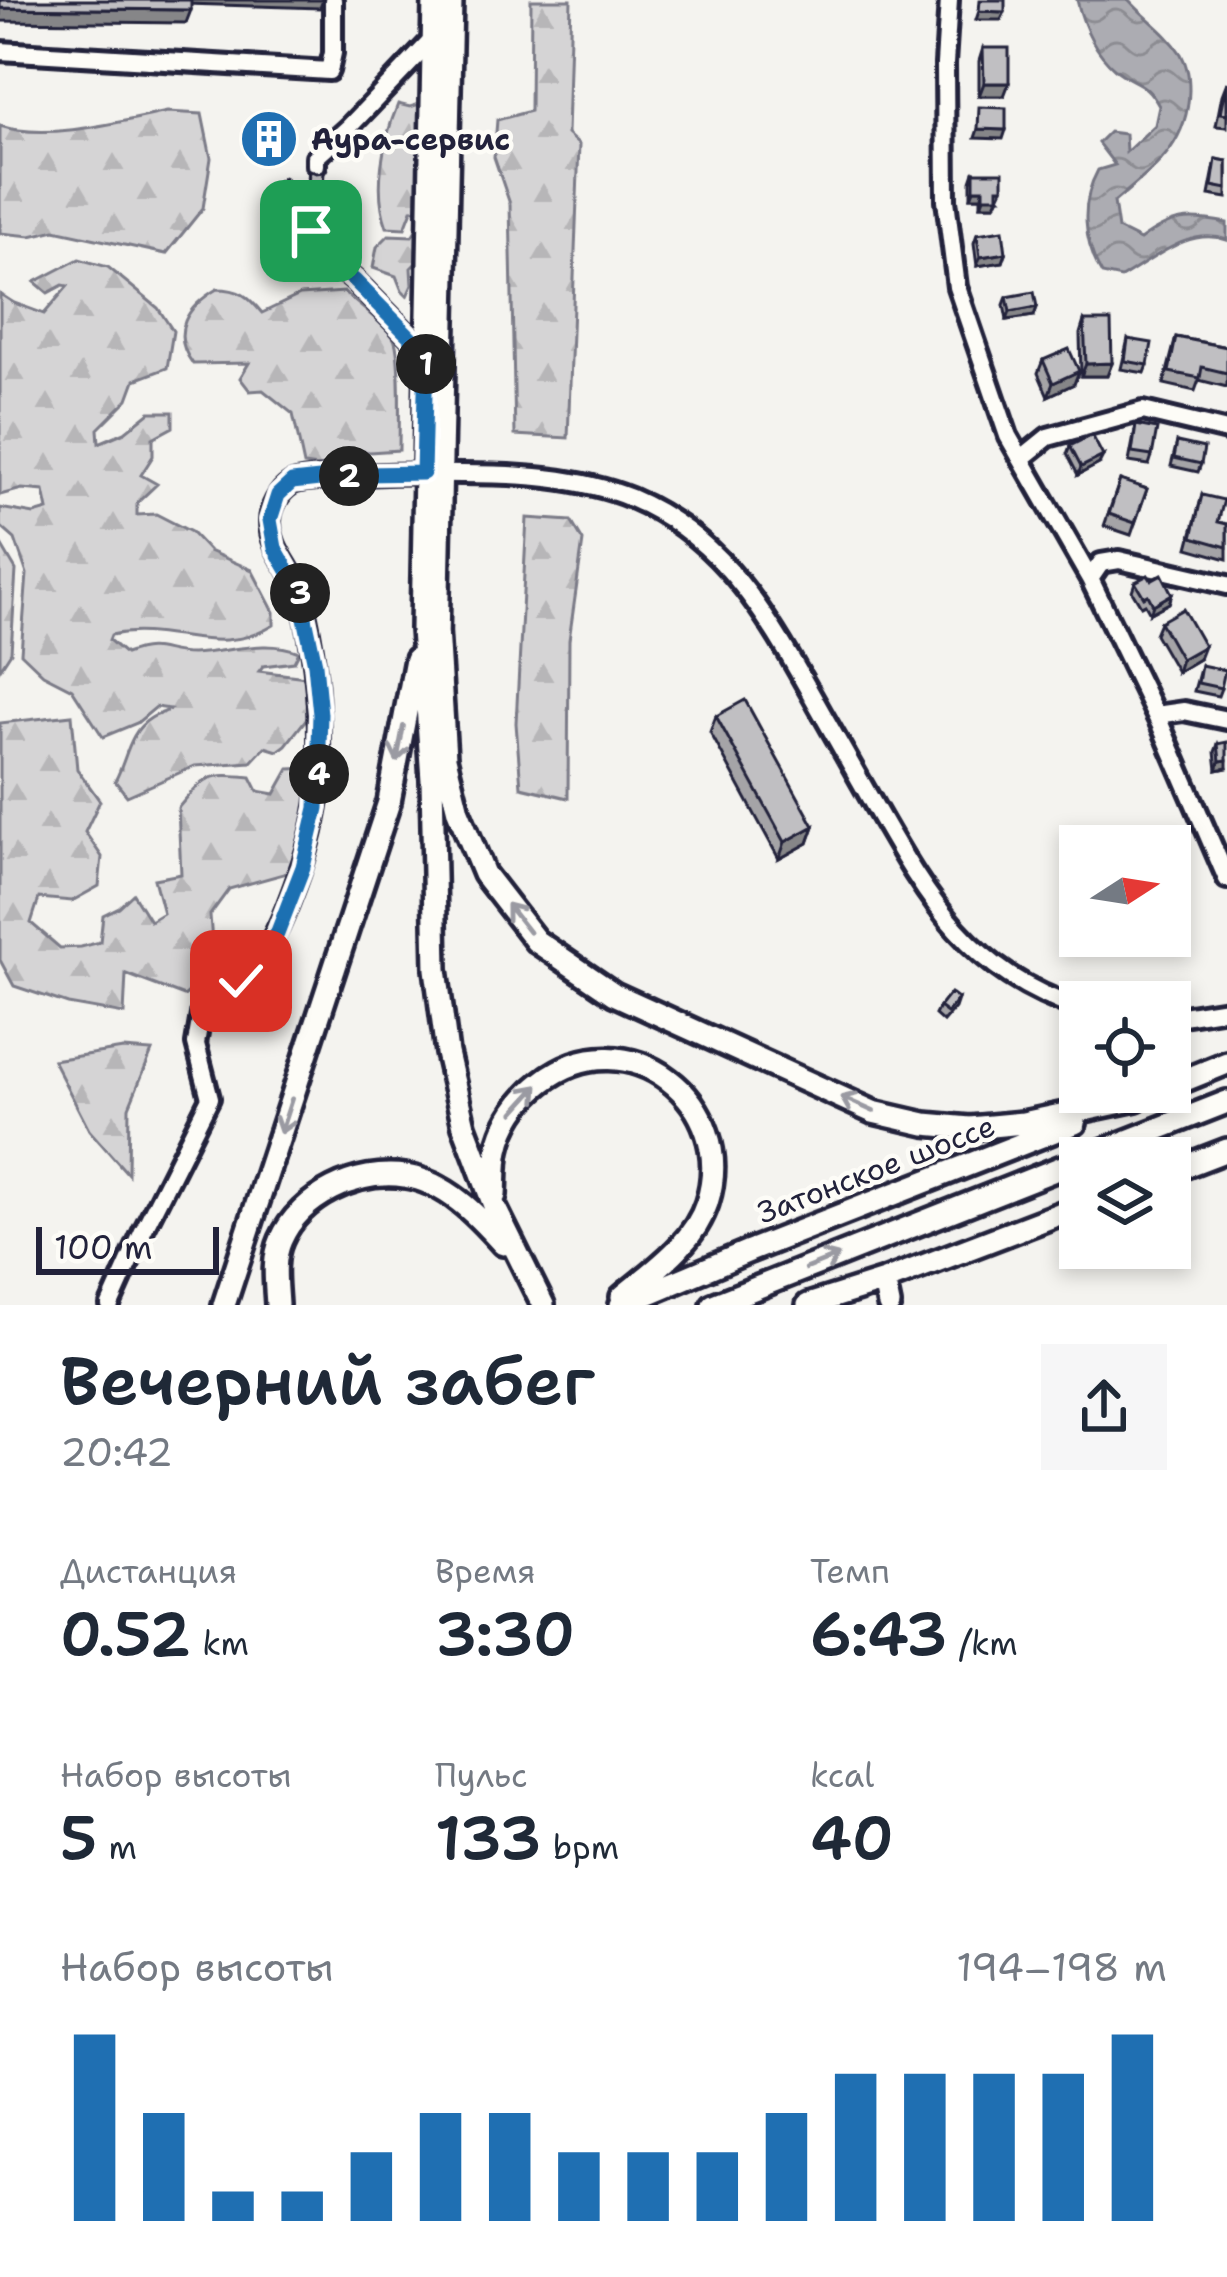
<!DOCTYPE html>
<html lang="ru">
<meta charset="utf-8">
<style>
:root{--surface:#fff;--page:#f6f6f7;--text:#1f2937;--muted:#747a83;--accent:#1f6fb2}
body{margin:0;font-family:"Shantell Sans",sans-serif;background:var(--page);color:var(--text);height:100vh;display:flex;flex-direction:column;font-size:45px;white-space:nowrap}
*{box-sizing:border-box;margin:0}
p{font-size:39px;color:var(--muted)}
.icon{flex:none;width:66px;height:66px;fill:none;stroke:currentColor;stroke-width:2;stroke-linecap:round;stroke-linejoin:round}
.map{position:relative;height:1305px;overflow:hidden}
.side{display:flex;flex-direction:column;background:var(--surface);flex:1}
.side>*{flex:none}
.needle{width:78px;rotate:78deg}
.controls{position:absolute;left:1059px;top:825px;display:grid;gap:24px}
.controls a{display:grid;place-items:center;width:132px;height:132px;border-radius:0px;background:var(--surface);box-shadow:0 6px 18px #0003;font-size:60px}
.scale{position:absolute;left:36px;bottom:30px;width:183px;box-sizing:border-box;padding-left:12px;border:6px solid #22223b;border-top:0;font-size:33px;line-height:42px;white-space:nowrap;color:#22223b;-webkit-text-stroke:9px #fdfcf7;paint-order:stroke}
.pin{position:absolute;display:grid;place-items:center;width:102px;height:102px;color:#fff;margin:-51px;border-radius:24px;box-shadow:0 6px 18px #0006}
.km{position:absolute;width:60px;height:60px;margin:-30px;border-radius:50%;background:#222;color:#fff;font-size:33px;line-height:60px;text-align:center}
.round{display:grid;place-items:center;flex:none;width:126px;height:126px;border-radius:0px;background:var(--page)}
.summary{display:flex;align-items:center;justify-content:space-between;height:204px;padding:0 60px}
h1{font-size:66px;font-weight:600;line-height:90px}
.metrics{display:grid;grid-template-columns:repeat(3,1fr);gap:18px;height:204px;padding:12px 60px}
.metrics div{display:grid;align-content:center}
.metrics b{font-size:60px;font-weight:600}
.metrics small{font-size:33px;font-weight:400}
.metrics p{font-size:33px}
.chart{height:336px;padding:24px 60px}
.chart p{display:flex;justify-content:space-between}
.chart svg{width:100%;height:216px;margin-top:12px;stroke:var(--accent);stroke-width:6}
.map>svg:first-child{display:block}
.forest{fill:url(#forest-firs);stroke:#7c7b88;stroke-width:3}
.water{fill:url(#water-waves);stroke:#757582;stroke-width:3}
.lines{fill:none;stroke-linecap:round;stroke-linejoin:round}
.minor-casing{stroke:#22223b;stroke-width:26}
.major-casing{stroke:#22223b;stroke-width:30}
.minor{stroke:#fdfcf7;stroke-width:16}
.major{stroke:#fdfcf7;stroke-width:21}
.wall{fill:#a5a4a7;stroke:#22223b;stroke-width:3}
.shaded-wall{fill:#868688;stroke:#22223b;stroke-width:3}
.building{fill:#c0bfc2;stroke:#22223b;stroke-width:3}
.oneway{stroke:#9a9aa2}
.route-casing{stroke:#fff;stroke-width:24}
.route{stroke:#1f6fb2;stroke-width:15}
.labels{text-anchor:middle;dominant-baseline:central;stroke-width:9;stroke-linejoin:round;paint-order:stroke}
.poi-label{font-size:30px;font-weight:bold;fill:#22223b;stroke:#fdfcf7;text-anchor:start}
.street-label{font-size:30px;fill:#22223b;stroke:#fdfcf7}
</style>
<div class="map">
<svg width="1227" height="1305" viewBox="0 0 1227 1305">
<defs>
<pattern id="forest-firs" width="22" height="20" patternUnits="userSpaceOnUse" patternTransform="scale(3)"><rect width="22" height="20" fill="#d5d4d5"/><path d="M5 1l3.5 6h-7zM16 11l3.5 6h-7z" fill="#b7b6b8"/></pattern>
<pattern id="water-waves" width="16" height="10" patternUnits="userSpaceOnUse" patternTransform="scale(3)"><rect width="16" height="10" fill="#acacb2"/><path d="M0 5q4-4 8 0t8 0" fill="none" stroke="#8c8c92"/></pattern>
</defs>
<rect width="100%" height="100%" fill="#f4f3ef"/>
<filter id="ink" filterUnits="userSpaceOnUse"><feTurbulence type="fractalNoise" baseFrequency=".00833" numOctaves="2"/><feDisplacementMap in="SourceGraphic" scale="24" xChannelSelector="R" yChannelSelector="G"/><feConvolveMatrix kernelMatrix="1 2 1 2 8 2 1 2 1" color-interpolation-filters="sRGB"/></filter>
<g filter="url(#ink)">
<!-- forest -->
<path class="forest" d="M531 0H571L567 134 579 145 568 438 515 435 510 204 494 157 497 120 530 111Z
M426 102V209L412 210 405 228 387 227C373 190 383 140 398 104L410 107Z
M167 112 202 114 211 158 203 208 166 254 55 230 31 236 0 233V126C46 141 119 122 167 112Z
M420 224 424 255 411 268 412 285 407 296 402 291 396 276 373 268 377 247 389 235 412 236Z
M79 259 108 267 158 308 173 331 167 368 135 380 128 399 98 429 99 443 125 432 150 412H173V427L153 438V456L141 475 157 484 137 503V515L156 514 191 532 209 551 252 570 274 612V625C217 660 169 622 111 635L109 640 125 654C159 641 161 654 192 654 227 653 265 638 299 652L294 662 263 666 259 671 314 678V709L286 745 278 751 265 747 251 762 195 766 127 796 115 781C127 759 128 732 151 718 157 714 164 713 170 709L156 707 137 723 103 737 72 689 43 674 21 653 27 574 15 539 0 526V508L34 514 48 510 44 491 22 489 0 495V294L14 303 44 314 68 286 63 285 48 293 35 282Z
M217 289C240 289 248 296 262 313L300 295 344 292C359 306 380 320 393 337 402 349 399 430 399 450L369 452 352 448 324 468 304 465 293 414 263 390 250 391 240 378 249 363 193 364C169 332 188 306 217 289Z
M527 518 571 521 583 541 569 640 568 798 521 787 516 723Z
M0 543 16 570 11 652 0 669Z
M72 715 77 769 100 801 85 832 102 857 99 886 72 901 39 898 31 923 60 948 81 947 100 942 103 915 119 907 133 894 150 921 163 913 154 879 181 874 178 808C206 775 208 773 251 777L258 791 275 794 289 769 311 768 313 801 287 873 229 889 210 915 214 971 184 996 126 974 124 1014 68 1004 14 986 0 960V723Z
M123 1049 152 1051 129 1107 128 1174 89 1130 53 1060Z"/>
<!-- water -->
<path class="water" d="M1077 0H1129C1146 19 1168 33 1181 54 1188 67 1189 76 1189 90 1188 146 1153 169 1114 202L1118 229 1140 240C1172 216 1189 216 1227 223V240C1188 226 1152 261 1121 278L1102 274C1083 242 1080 203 1098 170L1115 165 1098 143 1109 132 1125 134 1126 152 1155 125 1159 106C1144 79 1136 86 1115 69 1095 52 1083 25 1077 0Z"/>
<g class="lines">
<!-- minor casing -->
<g class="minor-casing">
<path id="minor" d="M949 0 945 64 946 200 957 287 1008 436 1090 579 1161 726 1227 879
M0 51 329 71 333 53V0
M316 165V157L348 128 433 39
M311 231 310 243 355 281 426 353
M1022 458 1048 437 1143 411 1227 431
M1090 579 1101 563 1119 560 1227 585
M1156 715 1184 711 1227 720
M1170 1018 1227 1009
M110 1305 143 1231 210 1098 196 1044 202 1009C214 1000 228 992 239 983 264 961 279 929 290 899 301 871 311 842 316 812 320 795 319 776 319 758 320 703 315 650 301 596 294 570 270 551 270 522 270 508 279 491 291 484 298 480 309 480 317 479 365 473 413 473 462 474 517 474 580 477 631 498 711 532 757 598 798 671 823 715 848 760 874 805 929 901 968 971 1080 1009"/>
</g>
<!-- major casing -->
<g class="major-casing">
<path id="major" d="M434 0 422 629 432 780 436 969 447 1053 464 1126 495 1208 543 1305
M437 629 445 758 458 811 484 874 536 941 614 994 873 1112 925 1124 970 1128 1023 1123 1136 1099
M437 641 451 0
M1170 1086 1227 1063
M1084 1158 1227 1102
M1170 1172 1227 1150
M495 1195C496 1181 495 1164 498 1150 504 1122 520 1099 542 1082 628 1015 739 1103 707 1203 694 1244 653 1271 622 1297
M884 1281 889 1305
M224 1305 389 802 416 659
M277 1305C276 1285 272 1260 281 1240 300 1196 358 1169 405 1176 446 1182 477 1215 503 1244
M621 1305 749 1251 1075 1123
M713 1305 1080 1160
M808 1305 884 1281 1080 1206"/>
</g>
<!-- minor -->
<use href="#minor" class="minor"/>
<!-- major -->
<use href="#major" class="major"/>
</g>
<!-- wall -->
<path class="wall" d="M983 48 1004 96H979V61Z
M1227 82V127L1216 126 1222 95Z
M1216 159 1227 161V198L1209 195Z
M309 170 321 217 319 222 311 218 304 220Z
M974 172 1000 197H998L995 205H981V197H971V181Z
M977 234 1006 253 1003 262 977 266 974 243Z
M1007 297 1037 307 1034 316 1007 320 1004 305Z
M1084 321 1112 363 1107 376H1081L1080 334Z
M1176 337 1227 347V387L1199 380 1195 391 1164 384Z
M1128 339 1148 365 1145 373 1121 369Z
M1043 360 1079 371 1074 384 1048 396 1038 373Z
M1136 425 1152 456 1149 465 1129 462Z
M1177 442 1201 464 1198 472 1171 466Z
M1070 446 1099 464 1078 475 1067 454Z
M1120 480 1147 489 1131 535 1104 526Z
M1202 495 1218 522 1227 524V559L1188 548Z
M1151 580 1172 594 1169 603 1150 613 1145 604 1141 606 1132 591 1135 582Z
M1160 622 1199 659 1177 672 1155 634Z
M1201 665 1221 688 1218 696 1194 691Z
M716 716 814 826 808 843 779 859 710 732Z
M1218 744 1227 768 1217 770 1215 752Z
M958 999 955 1008 943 1022 935 1015 939 1007Z"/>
<!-- shaded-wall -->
<path class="shaded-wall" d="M188 0H323L320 8 187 4Z
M0 8 191 10 186 23 0 21Z
M979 11 1005 12 1001 20H976Z
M984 83H1009L1004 96H979Z
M978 129 1006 130 1003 139 975 138Z
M252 144 287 146 286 151 250 149Z
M998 188H1003L995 205H981L984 197Z
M974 189H984L981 197H971Z
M287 207 303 208 301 212 285 211Z
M1006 253 1003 262 977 266 980 257Z
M1037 307 1034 316 1007 320 1010 312Z
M1112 363 1107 376H1081L1086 364Z
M1079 371 1074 384 1048 396 1053 383Z
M1103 456 1099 464 1078 475 1081 467Z
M1172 594 1169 603 1150 613 1153 605Z
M1204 646 1199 659 1177 672 1181 659Z
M1227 760V768L1217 770 1220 761Z
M814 826 808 843 779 859 785 842Z"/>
<!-- building -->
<path class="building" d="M0 0H191V10L0 8Z
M980 0H1005V12L979 11Z
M983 48H1009V83H984Z
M1227 82V114L1221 113Z
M979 107 1006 108V130L978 129Z
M253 122 288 124 287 146 252 144Z
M1216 159 1227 161V189L1212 186Z
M309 170 316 173 324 172 321 217 312 214 306 216Z
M974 172H1003V188H998V197H984V189H974Z
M284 177 303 208 287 207V216L279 220 273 209 275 183Z
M1003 230 1006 253 980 257 977 234Z
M1034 292 1037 307 1010 312 1007 297Z
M1084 321H1111L1112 363 1086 364Z
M1176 337 1227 347V373L1202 367 1200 378 1169 372Z
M1128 339 1152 343 1148 365 1125 361Z
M1069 349 1079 371 1053 383 1043 360Z
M1136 425 1157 429 1152 456 1132 453Z
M1092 435 1103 456 1081 467 1070 446Z
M1177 442 1204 448 1201 464 1174 458Z
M1120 480 1147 489 1135 523 1109 514Z
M1202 495 1224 500 1218 522 1227 524V547L1192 537Z
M1162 574 1172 594 1153 605 1148 595 1144 597 1135 582 1148 575 1151 580Z
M1183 609 1204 646 1181 659 1160 622Z
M1201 665 1225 670 1221 688 1198 683Z
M745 700 814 826 785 842 716 716Z
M1227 742V760L1220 761 1218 744Z
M950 993 958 999 947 1013 939 1007Z"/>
<!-- one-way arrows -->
<defs><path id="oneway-shaft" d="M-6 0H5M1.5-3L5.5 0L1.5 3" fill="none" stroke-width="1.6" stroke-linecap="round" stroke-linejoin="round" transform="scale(3)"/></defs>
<g class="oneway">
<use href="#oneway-shaft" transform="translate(400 744) rotate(101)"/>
<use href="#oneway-shaft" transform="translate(518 918) rotate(-128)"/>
<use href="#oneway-shaft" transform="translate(526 1099) rotate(-48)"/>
<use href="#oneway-shaft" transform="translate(857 1104) rotate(-156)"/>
<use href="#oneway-shaft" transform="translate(286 1116) rotate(108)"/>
<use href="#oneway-shaft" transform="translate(822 1262) rotate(-22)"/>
</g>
</g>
<g class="lines" filter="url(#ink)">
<!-- route casing -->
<g class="route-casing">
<path id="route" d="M241 981 277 934 303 867 317 808 320 714 315 664 299 590 275 548 270 520 278 495 292 482 366 474 423 473 426 353 355 281 310 243 311 231"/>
</g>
<!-- route -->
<use href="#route" class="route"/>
</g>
<!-- icons -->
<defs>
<g id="building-disc" transform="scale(3)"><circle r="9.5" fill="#1f6fb2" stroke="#fdfcf7"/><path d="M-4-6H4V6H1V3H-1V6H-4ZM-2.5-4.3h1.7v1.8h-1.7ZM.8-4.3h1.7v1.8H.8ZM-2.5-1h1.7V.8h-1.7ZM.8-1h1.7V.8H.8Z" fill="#fff"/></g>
</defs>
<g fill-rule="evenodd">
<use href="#building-disc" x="269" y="139"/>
</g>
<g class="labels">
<!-- poi labels -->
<g class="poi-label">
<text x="311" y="139">Аура-сервис</text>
</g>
<!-- street labels -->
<g class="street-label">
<text transform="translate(876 1169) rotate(-21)">Затонское шоссе</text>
</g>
</g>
</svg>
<div class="controls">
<a><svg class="needle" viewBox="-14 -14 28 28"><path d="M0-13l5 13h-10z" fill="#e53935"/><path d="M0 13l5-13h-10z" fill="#747a83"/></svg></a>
<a><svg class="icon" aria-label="locate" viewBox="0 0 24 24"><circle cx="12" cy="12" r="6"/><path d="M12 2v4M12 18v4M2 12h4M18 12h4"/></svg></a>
<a><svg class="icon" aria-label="layers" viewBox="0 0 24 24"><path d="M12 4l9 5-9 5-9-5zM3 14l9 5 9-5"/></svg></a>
</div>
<div class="scale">100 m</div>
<div class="pin" style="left:311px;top:231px;background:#1e9e55"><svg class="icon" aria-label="arrive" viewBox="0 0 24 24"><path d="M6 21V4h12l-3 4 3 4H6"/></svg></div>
<div class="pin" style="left:241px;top:981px;background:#d93025"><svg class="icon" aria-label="check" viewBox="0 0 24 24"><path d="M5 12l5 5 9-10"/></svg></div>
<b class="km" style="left:426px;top:364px">1</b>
<b class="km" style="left:349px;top:476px">2</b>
<b class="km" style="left:300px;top:593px">3</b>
<b class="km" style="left:319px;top:774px">4</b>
</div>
<section class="side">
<div class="summary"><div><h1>Вечерний забег</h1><p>20:42</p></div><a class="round"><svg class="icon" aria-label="share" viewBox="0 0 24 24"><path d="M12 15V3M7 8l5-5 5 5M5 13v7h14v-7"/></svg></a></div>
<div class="metrics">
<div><p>Дистанция</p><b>0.52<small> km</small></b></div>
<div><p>Время</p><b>3:30</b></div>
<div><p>Темп</p><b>6:43<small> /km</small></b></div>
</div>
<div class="metrics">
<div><p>Набор высоты</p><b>5<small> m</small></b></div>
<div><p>Пульс</p><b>133<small> bpm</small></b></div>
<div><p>kcal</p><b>40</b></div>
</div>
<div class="chart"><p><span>Набор высоты</span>194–198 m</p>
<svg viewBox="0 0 160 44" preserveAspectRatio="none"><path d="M5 44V6M15 44V22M25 44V38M35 44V38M45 44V30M55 44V22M65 44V22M75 44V30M85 44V30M95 44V30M105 44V22M115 44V14M125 44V14M135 44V14M145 44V14M155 44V6"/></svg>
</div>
</section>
